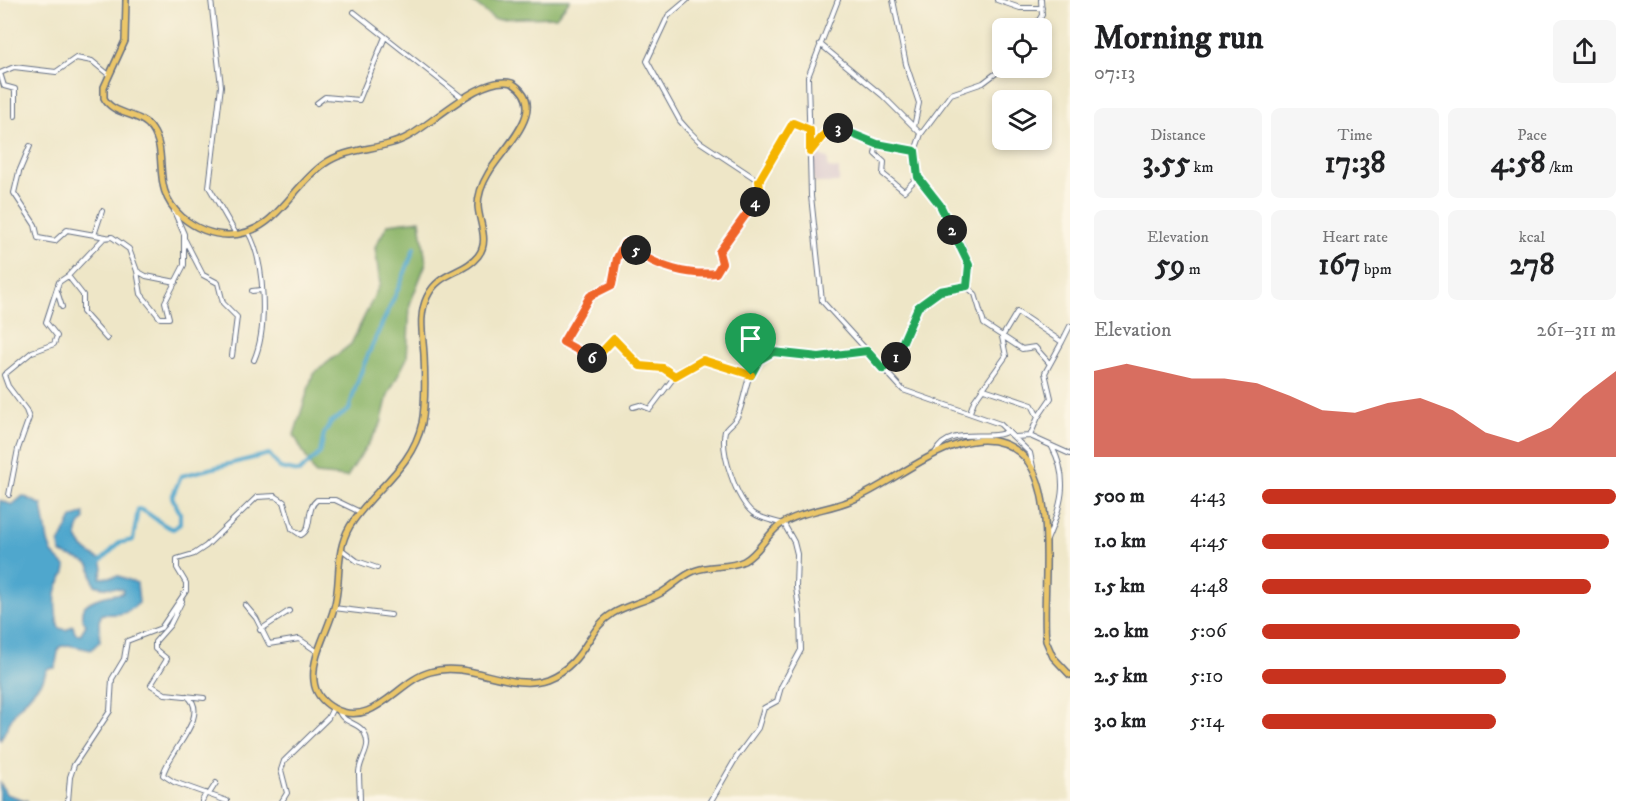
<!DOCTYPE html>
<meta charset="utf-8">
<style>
:root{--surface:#fff;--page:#f6f6f6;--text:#202124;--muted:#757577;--accent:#c8321e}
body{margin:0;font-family:"IM FELL DW Pica",serif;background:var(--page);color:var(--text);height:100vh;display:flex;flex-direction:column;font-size:22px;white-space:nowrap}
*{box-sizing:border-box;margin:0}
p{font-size:20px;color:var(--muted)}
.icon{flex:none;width:33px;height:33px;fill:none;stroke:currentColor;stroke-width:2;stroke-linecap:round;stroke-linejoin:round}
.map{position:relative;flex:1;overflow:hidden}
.sheet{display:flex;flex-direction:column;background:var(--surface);width:570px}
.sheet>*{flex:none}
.fabs{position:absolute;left:992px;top:18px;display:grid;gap:12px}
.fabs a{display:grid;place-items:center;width:60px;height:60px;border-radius:9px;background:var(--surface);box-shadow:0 3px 9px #0003;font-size:30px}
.pin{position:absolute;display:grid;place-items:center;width:51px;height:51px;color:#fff;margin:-62px -26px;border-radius:50% 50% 50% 0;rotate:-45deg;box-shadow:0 0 6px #0007}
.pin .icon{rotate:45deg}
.km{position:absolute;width:30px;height:30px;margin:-15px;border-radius:50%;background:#222;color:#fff;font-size:16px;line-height:30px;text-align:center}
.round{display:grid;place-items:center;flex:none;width:63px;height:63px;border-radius:9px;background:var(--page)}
.head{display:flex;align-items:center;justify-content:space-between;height:102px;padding:0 24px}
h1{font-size:33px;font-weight:700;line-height:45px}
.figures{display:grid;grid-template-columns:repeat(3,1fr);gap:9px;height:102px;padding:6px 24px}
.figures div{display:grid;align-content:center;border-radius:9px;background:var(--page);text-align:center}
.figures b{font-size:30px;font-weight:700}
.figures small{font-size:16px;font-weight:400}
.figures p{font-size:16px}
.chart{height:168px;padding:12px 24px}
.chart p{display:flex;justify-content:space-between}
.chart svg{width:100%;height:108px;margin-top:6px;fill:var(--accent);opacity:.7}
ul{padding:0 24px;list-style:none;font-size:20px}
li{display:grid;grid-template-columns:96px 72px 1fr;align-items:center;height:45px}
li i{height:15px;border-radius:8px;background:var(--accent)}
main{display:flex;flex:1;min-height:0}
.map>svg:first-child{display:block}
.industrial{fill:#d1bdc8}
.forest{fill:#8db56b;stroke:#547264;stroke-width:1.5}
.water{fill:#50a7cd;stroke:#366b96;stroke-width:1.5}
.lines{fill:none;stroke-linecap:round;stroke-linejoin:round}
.river{stroke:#50a7cd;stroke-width:4}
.minor-casing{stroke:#656f83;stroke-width:6}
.major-casing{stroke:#656f83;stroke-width:8}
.minor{stroke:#fff;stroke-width:4}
.major{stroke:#ebc669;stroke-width:5}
.split-1-casing{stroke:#fff;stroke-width:12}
.split-2-casing{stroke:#fff;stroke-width:12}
.split-3-casing{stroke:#fff;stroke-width:12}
.split-4-casing{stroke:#fff;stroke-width:12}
.split-5-casing{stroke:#fff;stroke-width:12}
.split-6-casing{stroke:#fff;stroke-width:12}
.split-7-casing{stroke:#fff;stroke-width:12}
.split-1{stroke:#22a559;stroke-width:8}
.split-2{stroke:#22a559;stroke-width:8}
.split-3{stroke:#22a559;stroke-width:8}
.split-4{stroke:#f5b400;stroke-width:8}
.split-5{stroke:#f0652b;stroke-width:8}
.split-6{stroke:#f0652b;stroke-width:8}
.split-7{stroke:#f5b400;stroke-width:8}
</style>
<main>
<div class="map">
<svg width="1070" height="801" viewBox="0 0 1070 801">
<rect width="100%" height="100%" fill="#fcf5e5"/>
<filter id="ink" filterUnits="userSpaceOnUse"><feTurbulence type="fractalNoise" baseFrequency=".0167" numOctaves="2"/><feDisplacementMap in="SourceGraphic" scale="12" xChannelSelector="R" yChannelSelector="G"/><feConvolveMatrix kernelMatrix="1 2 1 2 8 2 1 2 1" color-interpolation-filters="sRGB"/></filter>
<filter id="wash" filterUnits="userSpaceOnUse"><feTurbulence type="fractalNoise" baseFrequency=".008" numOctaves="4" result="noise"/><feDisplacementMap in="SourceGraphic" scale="24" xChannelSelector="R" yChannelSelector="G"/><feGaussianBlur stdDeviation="1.35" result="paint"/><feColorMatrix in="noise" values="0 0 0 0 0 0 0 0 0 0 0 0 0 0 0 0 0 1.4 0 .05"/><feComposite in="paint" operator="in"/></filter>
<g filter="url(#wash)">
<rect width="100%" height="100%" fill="#eee6c7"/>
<!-- industrial -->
<path class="industrial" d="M811 153 828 158V168L839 169V183H814Z"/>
<!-- forest -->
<path class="forest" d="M470 0H570L556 17 494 19Z
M420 220 426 263 410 304 407 358 388 395 381 424 347 477 315 474 294 435 313 374 351 344 380 284 375 247 388 224Z"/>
<!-- water -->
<path class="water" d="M23 496 42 505 48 542 52 553 66 567C65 578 59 580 57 589 54 599 56 618 59 628L66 630 73 626 75 633 80 635 86 625C69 601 107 595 123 593V590C114 586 105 589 95 585 91 579 93 571 89 565 82 558 69 558 60 552L59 544 72 518 84 513 85 519C65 537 86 552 101 560L103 568 100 578 119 576 137 583 139 603C123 617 120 614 102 614L99 621 100 641 91 650 68 645 59 647 55 668 47 669 43 680 15 712 0 741V500L12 505Z
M0 782 6 794 28 801H0Z"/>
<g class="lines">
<!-- river -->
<path class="river" d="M100 562 119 543 133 540 138 509C148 510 158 524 173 529L180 524V513L172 497 181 476 269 454 280 468 299 472 320 453 324 434 331 422 349 410C363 352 396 304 414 248"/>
</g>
</g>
<g filter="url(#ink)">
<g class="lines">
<!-- minor casing -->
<g class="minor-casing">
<path id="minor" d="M211 0 221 86 209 187 236 234
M838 0 808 77 811 196 822 301 903 390 1000 424 1030 453 1033 467
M893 0 906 64 919 103 914 127 921 134 915 151 918 177 940 205 963 247 970 271 967 286
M997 0 1020 8H1042
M354 12 464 99
M1034 28 1042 15 1041 0
M820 44 883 96 914 127
M0 73 14 67 56 72 76 58 92 61 109 75
M0 73 4 86 15 89V116
M317 103 325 97 359 100 385 37
M921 134 951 94 983 83 1003 68
M877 143 875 154 884 162 883 174 904 191 918 177
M30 146 19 172 14 193 35 225 38 238 55 241 67 230 106 237
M810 152 832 126 877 143 915 151
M759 181 793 123 810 130
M248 232C265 262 268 328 254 360
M94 235 102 211
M185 240 203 275 218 283 223 303 237 317 232 356
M137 271 146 276 176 282
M68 276 83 295V312L107 339
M57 291 62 307
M252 291 261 290
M883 369C921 334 900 296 965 285L975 294 984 324 1022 349 1035 347 1050 364
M675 376 664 368 640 366 614 339 594 359 563 342 590 296 612 285 617 258 624 244 629 243C650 264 685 276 716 273L722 263 719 252C731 236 765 201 759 181L700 142 688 130 680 121 647 61 668 16 687 0
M984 389 1032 405 1038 417
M633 407 640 405 650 409 675 376 701 360 751 374
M970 412 974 401 1006 356 1002 337 1017 312 1062 342 1070 326
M1030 436 1038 417 1051 398 1045 373 1062 342
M1015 437 1030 436 1070 454
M935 453C949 424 989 443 1008 431
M9 495 18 449 29 418 26 410 8 386 4 375 32 352 54 344 57 336 46 322 59 282 68 276 104 238 112 237 129 249 137 271 141 294 160 318H169L165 302 184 265V234L174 211
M1047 540C1061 507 1070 480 1052 447
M341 549 357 561 377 568
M182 601 170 625 155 642V649L167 659 151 685 165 694 204 698
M245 605 256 618 269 644 299 639 318 652
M334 608 391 615
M260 630 289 611
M187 696C212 715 167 753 163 775L174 782 227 801
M339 711C342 723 358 722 364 732 373 748 360 757 359 772 359 782 360 792 360 801
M209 794 216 783
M68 801 70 777 74 765 110 711 112 679 124 659 127 641 161 628 186 591V583L177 568V559L194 554 206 546 257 497 275 496 284 502 292 529 301 535C314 528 305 509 317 500H335L360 512
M202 801 206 793
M282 801 287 793 281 770 284 761 328 718 333 708
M711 801 736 758 758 728 764 708 777 701 781 687 801 650 800 617 796 587 797 554 794 542 784 524C774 521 761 519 753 513 736 499 720 452 725 431 728 426 735 422 737 417 748 396 744 359 773 353L819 357 867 351"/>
</g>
<!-- major casing -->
<g class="major-casing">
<path id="major" d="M126 0 125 41 104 87V98C113 116 141 112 152 129 170 155 149 188 182 217 195 228 212 235 228 235 275 235 290 188 324 164 349 146 383 151 409 136 436 121 481 75 512 83 552 108 502 148 488 174 482 184 478 196 478 206 479 223 490 241 478 256 464 274 439 271 427 297 418 316 423 335 424 355 425 377 426 402 422 423 412 469 373 489 350 526 334 553 342 580 334 608 328 631 311 657 314 681 315 693 323 702 333 708 373 730 397 681 430 672 469 660 510 692 547 679 586 664 587 629 612 614 626 605 644 602 659 594 671 588 681 576 694 571 710 564 728 569 744 561 759 553 766 535 780 525 800 511 829 510 852 500 899 482 970 411 1020 453 1060 486 1041 592 1046 641L1053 657 1070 675"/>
</g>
<!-- minor -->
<use href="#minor" class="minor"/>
<!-- major -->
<use href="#major" class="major"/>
</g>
</g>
<g class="lines" filter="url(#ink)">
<!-- split-1 casing -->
<g class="split-1-casing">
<path id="split-1" d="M751 375 759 360 773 352 819 357 867 351 883 369 896 357"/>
</g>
<!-- split-2 casing -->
<g class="split-2-casing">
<path id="split-2" d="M896 357 918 307 940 291 967 286 969 265 952 230"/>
</g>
<!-- split-3 casing -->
<g class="split-3-casing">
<path id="split-3" d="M838 128 877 144 915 151 918 177 940 205 952 230"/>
</g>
<!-- split-4 casing -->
<g class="split-4-casing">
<path id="split-4" d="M755 202 760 189 759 181 793 123 810 130V152L830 127 838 128"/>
</g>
<!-- split-5 casing -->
<g class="split-5-casing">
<path id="split-5" d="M636 250C655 267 690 276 716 273L722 263 719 252 755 202"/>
</g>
<!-- split-6 casing -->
<g class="split-6-casing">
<path id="split-6" d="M592 358 563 342 590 296 612 285 617 258 624 244 629 243 636 250"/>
</g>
<!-- split-7 casing -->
<g class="split-7-casing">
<path id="split-7" d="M592 358H596L614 339 640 366 663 368 675 376 703 360 751 375"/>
</g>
<!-- split-1 -->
<use href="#split-1" class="split-1"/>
<!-- split-2 -->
<use href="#split-2" class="split-2"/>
<!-- split-3 -->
<use href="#split-3" class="split-3"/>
<!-- split-4 -->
<use href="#split-4" class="split-4"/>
<!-- split-5 -->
<use href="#split-5" class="split-5"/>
<!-- split-6 -->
<use href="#split-6" class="split-6"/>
<!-- split-7 -->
<use href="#split-7" class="split-7"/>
</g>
</svg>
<div class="fabs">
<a><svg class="icon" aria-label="locate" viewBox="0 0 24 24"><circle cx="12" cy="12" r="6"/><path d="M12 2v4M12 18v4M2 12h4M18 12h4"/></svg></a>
<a><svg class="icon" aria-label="layers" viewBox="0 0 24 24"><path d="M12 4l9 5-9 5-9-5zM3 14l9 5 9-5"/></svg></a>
</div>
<div class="pin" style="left:751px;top:375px;background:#1e9e55"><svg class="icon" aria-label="arrive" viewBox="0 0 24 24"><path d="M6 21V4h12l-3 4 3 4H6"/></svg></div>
<b class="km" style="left:896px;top:357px">1</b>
<b class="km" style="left:952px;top:230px">2</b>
<b class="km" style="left:838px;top:128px">3</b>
<b class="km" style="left:755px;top:202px">4</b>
<b class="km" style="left:636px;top:250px">5</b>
<b class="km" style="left:592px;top:358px">6</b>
</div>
<section class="sheet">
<div class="head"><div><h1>Morning run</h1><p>07:13</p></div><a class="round"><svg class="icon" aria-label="share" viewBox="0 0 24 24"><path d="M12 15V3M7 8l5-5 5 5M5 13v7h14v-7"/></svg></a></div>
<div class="figures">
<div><p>Distance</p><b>3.55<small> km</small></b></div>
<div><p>Time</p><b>17:38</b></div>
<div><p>Pace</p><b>4:58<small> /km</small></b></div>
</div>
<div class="figures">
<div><p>Elevation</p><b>59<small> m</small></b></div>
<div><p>Heart rate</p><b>167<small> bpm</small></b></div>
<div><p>kcal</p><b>278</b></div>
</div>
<div class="chart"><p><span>Elevation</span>261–311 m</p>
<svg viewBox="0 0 160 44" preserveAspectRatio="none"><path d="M0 44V9L10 6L20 9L30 12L40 12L50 14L60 19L70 25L80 26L90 22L100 20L110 25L120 34L130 38L140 32L150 19L160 9V44z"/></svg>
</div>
<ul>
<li><b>500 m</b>4:43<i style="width:100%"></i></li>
<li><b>1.0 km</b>4:45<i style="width:98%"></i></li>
<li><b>1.5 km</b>4:48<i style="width:93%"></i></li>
<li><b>2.0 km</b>5:06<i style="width:73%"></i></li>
<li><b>2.5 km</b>5:10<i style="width:69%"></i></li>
<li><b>3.0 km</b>5:14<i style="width:66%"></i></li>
</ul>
</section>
</main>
